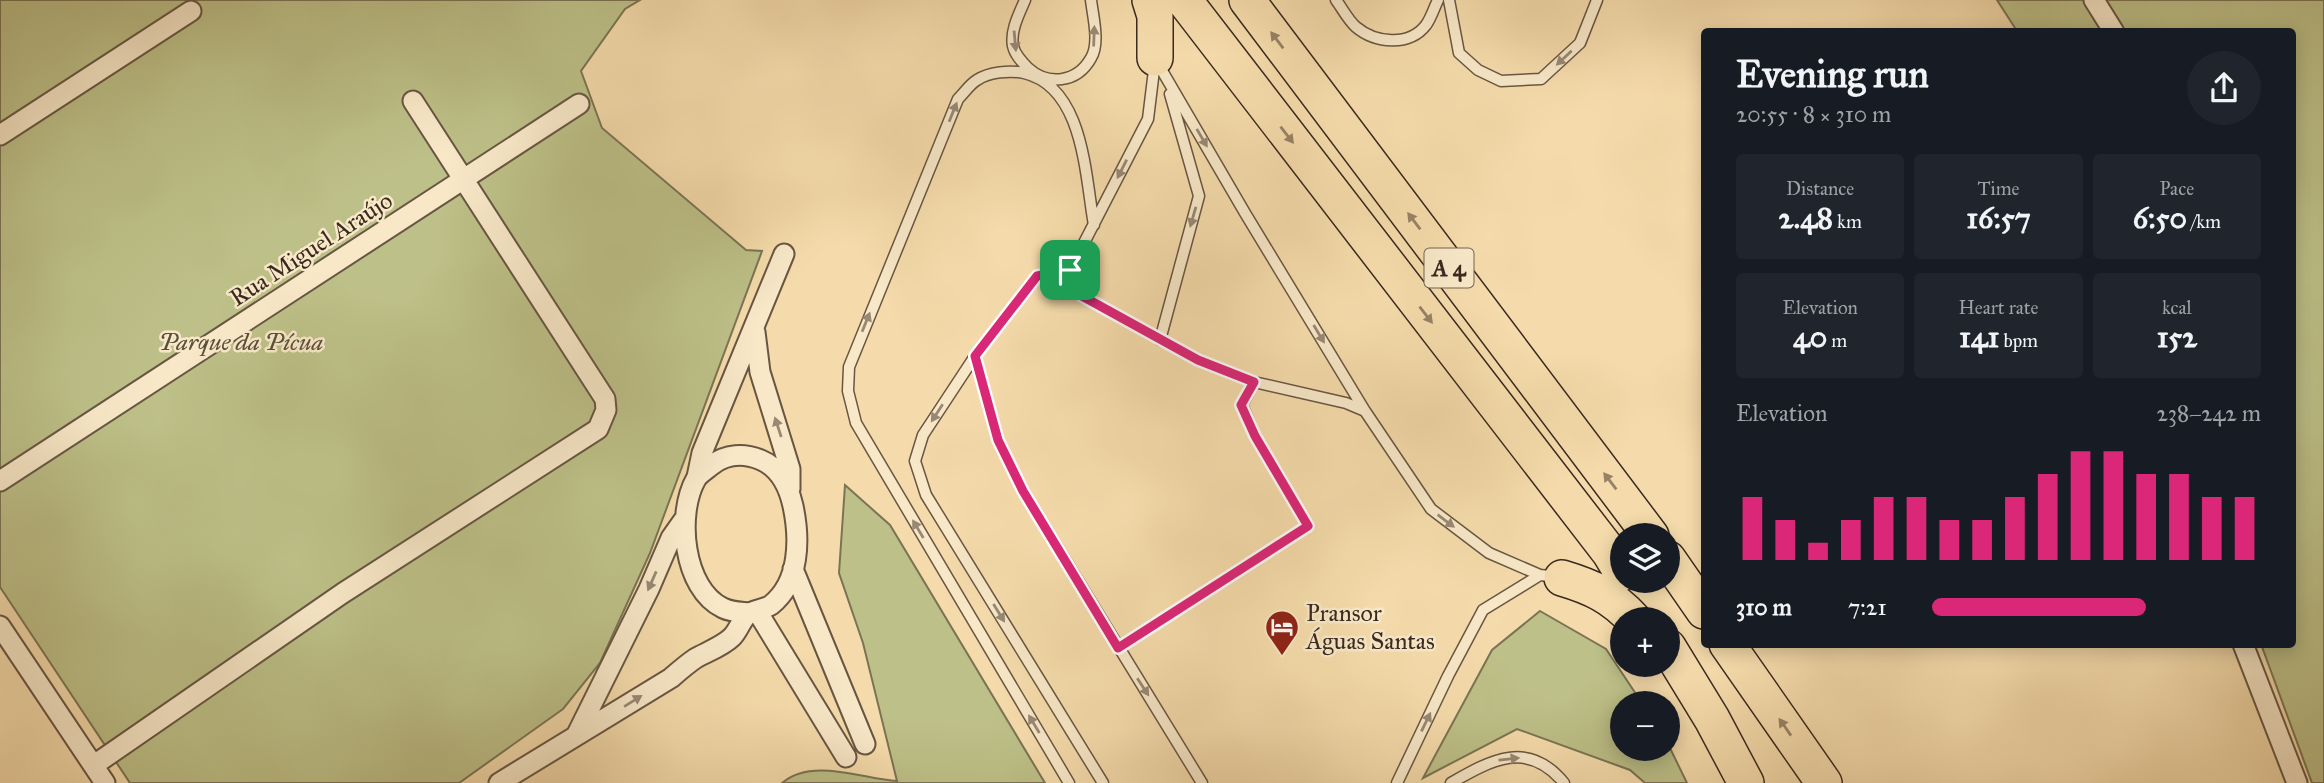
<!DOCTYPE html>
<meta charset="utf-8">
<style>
:root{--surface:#171b24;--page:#20242c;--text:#f1f3f6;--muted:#9ea1a6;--accent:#db2777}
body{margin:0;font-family:"IM FELL Great Primer",serif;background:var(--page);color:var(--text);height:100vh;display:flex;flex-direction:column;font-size:26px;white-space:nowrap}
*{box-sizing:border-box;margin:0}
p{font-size:23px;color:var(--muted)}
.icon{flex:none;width:38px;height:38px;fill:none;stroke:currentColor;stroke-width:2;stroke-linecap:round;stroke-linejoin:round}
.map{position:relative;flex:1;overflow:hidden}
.details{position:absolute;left:1701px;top:28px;width:595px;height:620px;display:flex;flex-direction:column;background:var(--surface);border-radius:7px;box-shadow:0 4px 18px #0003}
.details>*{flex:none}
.buttons{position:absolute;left:1610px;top:523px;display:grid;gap:14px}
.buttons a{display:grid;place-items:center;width:70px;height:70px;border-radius:50%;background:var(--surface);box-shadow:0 4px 18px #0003;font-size:35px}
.pin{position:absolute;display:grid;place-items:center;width:60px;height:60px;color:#fff;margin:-30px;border-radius:14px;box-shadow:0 4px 10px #0006}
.round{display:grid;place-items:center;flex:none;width:74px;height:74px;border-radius:37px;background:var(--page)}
.overview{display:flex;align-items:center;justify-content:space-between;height:119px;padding:0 35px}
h1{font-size:38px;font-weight:700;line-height:52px}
.figures{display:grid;grid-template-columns:repeat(3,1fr);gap:10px;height:119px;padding:7px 35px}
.figures div{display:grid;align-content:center;border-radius:7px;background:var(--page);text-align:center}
.figures b{font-size:30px;font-weight:700}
.figures small{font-size:19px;font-weight:400}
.figures p{font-size:19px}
.chart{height:196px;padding:14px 35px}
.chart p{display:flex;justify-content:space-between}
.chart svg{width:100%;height:126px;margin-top:7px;stroke:var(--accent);stroke-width:6}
ul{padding:0 35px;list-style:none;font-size:23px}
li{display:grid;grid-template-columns:112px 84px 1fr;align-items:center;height:52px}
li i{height:18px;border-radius:9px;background:var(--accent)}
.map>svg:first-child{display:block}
.green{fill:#bdc088;stroke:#7b7454;stroke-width:2}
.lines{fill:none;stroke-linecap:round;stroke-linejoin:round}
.lane-casing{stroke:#685643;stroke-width:13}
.street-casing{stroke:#685643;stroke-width:23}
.highway-casing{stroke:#392920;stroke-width:38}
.lane{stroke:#f8e8c8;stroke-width:10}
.street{stroke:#f8e8c8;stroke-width:19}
.highway{stroke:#f5dbab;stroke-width:35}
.oneway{fill:#988874}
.oneway2{fill:#978266}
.route-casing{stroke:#fff;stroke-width:14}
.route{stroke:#db2777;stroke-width:9}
.labels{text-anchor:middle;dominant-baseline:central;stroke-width:5;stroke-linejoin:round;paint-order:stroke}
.shield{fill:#f8e8c8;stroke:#726252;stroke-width:2}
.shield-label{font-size:23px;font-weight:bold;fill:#392920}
.street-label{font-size:24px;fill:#392920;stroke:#f8e8c8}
.park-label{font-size:24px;font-style:italic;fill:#5a4f3a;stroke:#f8e8c8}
.poi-label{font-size:24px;fill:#392920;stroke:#f8e8c8;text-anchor:start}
</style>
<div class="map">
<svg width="2324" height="783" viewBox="0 0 2324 783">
<rect width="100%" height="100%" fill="#f5dbab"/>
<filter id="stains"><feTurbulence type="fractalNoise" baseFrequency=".00286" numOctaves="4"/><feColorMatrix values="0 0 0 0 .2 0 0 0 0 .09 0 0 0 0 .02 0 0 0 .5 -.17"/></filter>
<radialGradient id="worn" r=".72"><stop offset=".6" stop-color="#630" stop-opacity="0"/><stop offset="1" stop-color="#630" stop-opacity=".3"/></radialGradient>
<!-- green -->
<path class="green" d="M0 0H640L625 9 581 71 602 128 746 250 762 251 650 553 600 663 563 709 459 783H130L0 587Z
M1997 0H2324V783H2312L2261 644H2292V32L2017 31Z
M845 485 890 525 1045 783H782C812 757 863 779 897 781L863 643 839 573Z
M1540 611 1606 649 1642 703 1622 704V749H1668V744L1687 783H1645L1630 770 1517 729 1423 778 1492 650Z"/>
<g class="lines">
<!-- lane casing -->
<g class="lane-casing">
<path id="lane" d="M1025 0C1019 14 1010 31 1013 46 1015 55 1022 62 1028 68 1048 86 1077 83 1091 58 1100 43 1093 17 1091 0
M1336 0C1342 8 1348 20 1356 27 1375 43 1409 47 1426 25 1431 18 1434 8 1438 0
M1449 0 1459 53 1478 70 1501 81 1541 79 1580 43 1597 0
M1157 62 1245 213 1365 411 1431 509 1489 553 1540 575 1558 577
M1070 270 1037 276 975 356 998 440 1023 491 1202 783
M1070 270 1082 296 1198 360 1254 382 1346 403 1365 411
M1070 270 1148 119 1155 62
M1160 340 1199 196 1170 94
M975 356 923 435 915 461 926 495 1103 783
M1118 648 1308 526 1255 436 1242 405 1254 382
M1069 783 856 423 848 391 849 367 958 99C964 93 970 84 977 80 989 72 1010 70 1024 73 1084 87 1085 175 1094 225
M1397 783 1448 676 1483 610 1540 575
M1451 783C1491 760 1528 739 1564 783"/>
</g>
<!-- street casing -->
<g class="street-casing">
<path id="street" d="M2094 0 2114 32
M0 135 191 11
M755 332 760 372 790 469V489
M697 477 702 453 784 254
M0 481 579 104
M793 569 865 744
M757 611 846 757
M0 626 105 783
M2243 644 2297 783
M576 736 649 589 671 538 683 521
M94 765 343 593 598 429 606 410 605 399 413 101
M499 783 671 678C679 671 687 664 696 658 707 652 723 646 732 637 738 631 741 621 747 615 753 609 764 610 771 605 800 582 800 539 793 506 789 488 780 468 761 460 744 453 726 454 712 465 707 469 699 474 696 479 676 514 683 589 723 608 731 612 740 612 749 613"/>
</g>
<!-- highway casing -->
<g class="highway-casing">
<path id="highway" d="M1150 0 1155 16V58
M1184 0 1610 553 1622 573
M1247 0 1651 536
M1668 559 1704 611
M1562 578C1592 587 1612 596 1634 620
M1727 644 1824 783
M1668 647 1712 719 1746 783"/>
</g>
<!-- lane -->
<use href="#lane" class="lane"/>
<!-- street -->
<use href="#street" class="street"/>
<!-- highway -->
<use href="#highway" class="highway"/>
</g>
<!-- one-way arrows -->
<defs><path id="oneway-solid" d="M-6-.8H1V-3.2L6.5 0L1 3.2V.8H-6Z" transform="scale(1.75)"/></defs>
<g class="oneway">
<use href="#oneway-solid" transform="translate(1094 36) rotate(-88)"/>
<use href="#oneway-solid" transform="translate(1015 41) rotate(85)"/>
<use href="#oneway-solid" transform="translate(1564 58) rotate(137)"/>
<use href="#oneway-solid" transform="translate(953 112) rotate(-68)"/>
<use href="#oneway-solid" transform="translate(1202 138) rotate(60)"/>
<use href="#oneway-solid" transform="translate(1122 169) rotate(117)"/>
<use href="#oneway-solid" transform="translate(1193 217) rotate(106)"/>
<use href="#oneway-solid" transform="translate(866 322) rotate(-68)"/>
<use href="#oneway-solid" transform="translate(1319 334) rotate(59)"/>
<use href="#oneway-solid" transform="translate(937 413) rotate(123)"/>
<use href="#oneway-solid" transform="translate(778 427) rotate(-108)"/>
<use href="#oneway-solid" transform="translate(1446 521) rotate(37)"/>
<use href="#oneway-solid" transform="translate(918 529) rotate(-121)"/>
<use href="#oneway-solid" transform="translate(652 581) rotate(114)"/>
<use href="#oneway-solid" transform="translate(999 613) rotate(58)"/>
<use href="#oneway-solid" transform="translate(1143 687) rotate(57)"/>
<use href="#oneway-solid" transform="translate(633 701) rotate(-32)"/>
<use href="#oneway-solid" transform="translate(1426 722) rotate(-64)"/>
<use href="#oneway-solid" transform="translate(1034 724) rotate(-121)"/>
<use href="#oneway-solid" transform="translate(1509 759) rotate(-6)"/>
</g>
<g class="oneway2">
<use href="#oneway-solid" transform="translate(1277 40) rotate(-127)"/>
<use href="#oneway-solid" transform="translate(1287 135) rotate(52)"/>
<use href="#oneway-solid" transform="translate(1414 221) rotate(-127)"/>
<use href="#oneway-solid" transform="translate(1426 315) rotate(52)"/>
<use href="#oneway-solid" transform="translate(1610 481) rotate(-127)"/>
<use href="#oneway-solid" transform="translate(1785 727) rotate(-125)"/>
</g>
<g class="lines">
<!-- route casing -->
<g class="route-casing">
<path id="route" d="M1070 270 1082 296 1198 360 1254 382 1241 405 1255 436 1308 526 1118 648 1023 491 998 440 975 356 1037 276Z"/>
</g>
<!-- route -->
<use href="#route" class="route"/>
</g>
<!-- icons -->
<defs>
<g id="hotel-pin" transform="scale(1.75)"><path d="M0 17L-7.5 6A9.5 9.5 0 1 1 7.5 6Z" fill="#8f2418" stroke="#f8e8c8"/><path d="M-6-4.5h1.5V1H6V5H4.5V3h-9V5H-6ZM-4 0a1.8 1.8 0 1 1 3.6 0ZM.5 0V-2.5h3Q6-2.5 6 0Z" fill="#fff"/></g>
</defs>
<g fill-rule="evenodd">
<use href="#hotel-pin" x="1282" y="627"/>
</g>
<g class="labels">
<!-- shield labels -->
<rect class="shield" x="1424.5" y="248.5" width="49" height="39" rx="5"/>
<g class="shield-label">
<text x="1449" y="268">A 4</text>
</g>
<!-- street labels -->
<g class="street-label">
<text transform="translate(311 249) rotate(-33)">Rua Miguel Araújo</text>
</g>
<!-- park labels -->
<g class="park-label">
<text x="241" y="342">Parque da Pícua</text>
</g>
<!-- poi labels -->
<g class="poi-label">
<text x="1306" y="613">Pransor<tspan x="1306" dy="28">Águas Santas</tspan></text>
</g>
</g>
<rect width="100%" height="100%" filter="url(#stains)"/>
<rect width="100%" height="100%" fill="url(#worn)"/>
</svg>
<div class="buttons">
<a><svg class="icon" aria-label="layers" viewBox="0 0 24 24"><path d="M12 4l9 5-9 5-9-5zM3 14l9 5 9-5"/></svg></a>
<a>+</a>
<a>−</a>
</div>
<div class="pin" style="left:1070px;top:270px;background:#1e9e55"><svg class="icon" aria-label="arrive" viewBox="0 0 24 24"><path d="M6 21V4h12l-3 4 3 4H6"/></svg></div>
<section class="details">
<div class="overview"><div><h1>Evening run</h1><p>20:55 · 8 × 310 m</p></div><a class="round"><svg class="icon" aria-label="share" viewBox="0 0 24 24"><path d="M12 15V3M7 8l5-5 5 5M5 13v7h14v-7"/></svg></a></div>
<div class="figures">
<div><p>Distance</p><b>2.48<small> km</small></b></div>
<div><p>Time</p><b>16:57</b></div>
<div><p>Pace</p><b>6:50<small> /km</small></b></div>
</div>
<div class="figures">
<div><p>Elevation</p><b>40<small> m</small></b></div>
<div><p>Heart rate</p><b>141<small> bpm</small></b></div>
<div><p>kcal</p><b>152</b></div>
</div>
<div class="chart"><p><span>Elevation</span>238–242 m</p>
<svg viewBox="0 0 160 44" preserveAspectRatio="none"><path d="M5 44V22M15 44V30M25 44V38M35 44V30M45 44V22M55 44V22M65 44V30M75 44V30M85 44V22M95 44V14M105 44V6M115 44V6M125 44V14M135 44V14M145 44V22M155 44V22"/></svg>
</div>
<ul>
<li><b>310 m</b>7:21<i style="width:65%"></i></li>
</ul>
</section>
</div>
